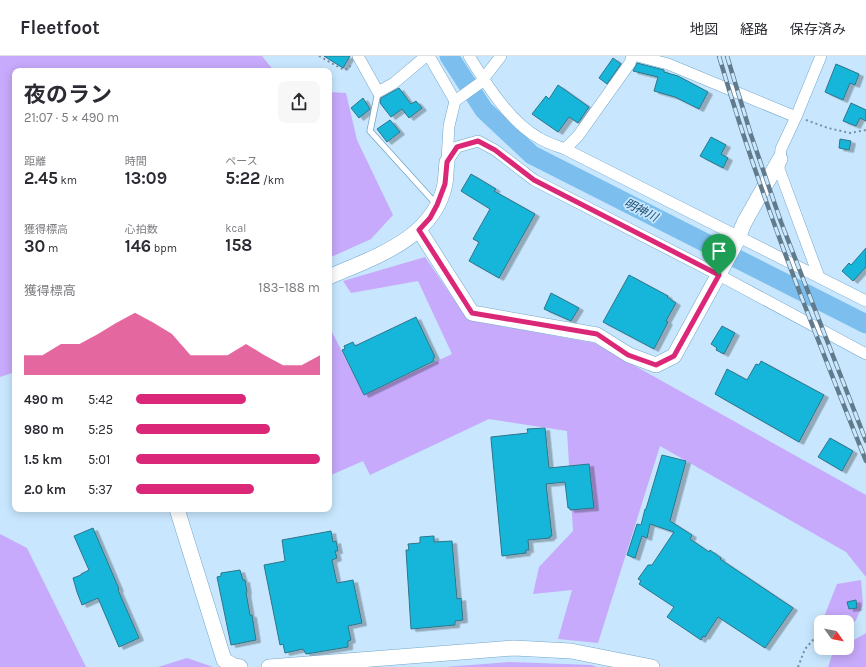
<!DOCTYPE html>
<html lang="ja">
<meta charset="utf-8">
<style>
:root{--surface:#fff;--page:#f7f7f7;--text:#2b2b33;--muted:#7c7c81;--line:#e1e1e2;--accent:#db2777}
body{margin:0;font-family:Karla,"Noto Sans JP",sans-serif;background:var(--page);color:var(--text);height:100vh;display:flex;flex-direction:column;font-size:15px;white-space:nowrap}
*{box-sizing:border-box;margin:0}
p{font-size:13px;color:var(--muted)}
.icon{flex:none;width:22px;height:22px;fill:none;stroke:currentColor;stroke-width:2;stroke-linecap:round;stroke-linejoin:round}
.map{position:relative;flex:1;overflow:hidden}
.drawer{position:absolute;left:12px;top:12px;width:320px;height:444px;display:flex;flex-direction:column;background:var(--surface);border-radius:8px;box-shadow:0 2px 10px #0003}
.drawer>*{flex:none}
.needle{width:26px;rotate:123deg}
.tools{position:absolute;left:814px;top:559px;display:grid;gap:8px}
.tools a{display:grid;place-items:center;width:40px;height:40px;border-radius:8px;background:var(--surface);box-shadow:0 2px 10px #0003;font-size:20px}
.pin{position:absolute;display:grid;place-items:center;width:34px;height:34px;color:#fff;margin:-41px -17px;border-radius:50% 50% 50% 0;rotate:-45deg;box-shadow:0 0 4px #0007}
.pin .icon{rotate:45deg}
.round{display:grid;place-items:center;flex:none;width:42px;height:42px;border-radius:8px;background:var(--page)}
.overview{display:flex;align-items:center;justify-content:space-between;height:68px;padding:0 12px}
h1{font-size:22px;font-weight:700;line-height:30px}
.figures{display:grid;grid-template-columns:repeat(3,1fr);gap:6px;height:68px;padding:4px 12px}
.figures div{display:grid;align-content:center}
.figures b{font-size:17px;font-weight:700}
.figures small{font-size:11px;font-weight:400}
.figures p{font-size:11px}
.chart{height:112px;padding:8px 12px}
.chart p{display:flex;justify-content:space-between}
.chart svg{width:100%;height:72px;margin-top:4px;fill:var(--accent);opacity:.7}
ul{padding:0 12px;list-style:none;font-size:13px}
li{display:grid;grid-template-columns:64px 48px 1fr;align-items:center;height:30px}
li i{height:10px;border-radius:5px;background:var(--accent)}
header{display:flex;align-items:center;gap:24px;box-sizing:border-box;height:56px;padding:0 20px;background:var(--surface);border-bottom:1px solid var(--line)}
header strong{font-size:19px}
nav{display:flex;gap:22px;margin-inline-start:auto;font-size:14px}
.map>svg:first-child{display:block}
.green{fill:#c7aafb}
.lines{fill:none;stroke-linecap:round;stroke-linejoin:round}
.river{stroke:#7cbfee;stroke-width:19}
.building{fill:#19b6db;stroke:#2e7488;filter:url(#shadow)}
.lane-casing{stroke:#73a6ca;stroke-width:7}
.street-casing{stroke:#73a6ca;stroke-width:12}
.secondary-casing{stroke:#73a6ca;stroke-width:16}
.path{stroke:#7690a3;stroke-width:2;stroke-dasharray:2 3;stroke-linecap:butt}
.lane{stroke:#fff;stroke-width:5.5}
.street{stroke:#fff;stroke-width:11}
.secondary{stroke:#fff;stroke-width:15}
.rail-casing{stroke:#627b8c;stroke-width:4.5}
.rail{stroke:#c8e7fe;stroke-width:3;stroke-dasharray:9;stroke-linecap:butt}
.route-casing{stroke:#fff;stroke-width:8}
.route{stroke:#db2777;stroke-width:5}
.labels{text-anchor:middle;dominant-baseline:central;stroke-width:3.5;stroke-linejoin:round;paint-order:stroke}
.water-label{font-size:12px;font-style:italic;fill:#1c4f6f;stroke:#c8e7fe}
</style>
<header>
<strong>Fleetfoot</strong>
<nav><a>地図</a><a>経路</a><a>保存済み</a></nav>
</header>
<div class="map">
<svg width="866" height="611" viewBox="0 0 866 611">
<defs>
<filter id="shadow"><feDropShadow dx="4.5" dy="2.5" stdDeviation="0" flood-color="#0004"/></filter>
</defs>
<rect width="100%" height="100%" fill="#c8e7fe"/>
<!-- green -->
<path class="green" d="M0 0H262L274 15H15V316L0 321Z
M329 36 346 37 357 84 393 159 371 183 329 202Z
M425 201 468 264 594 287 866 439V521L846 496 660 390 598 587 558 583 572 534 533 538 539 511 573 475 567 375 489 363 370 419 363 405 329 420V270L364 339 452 298 418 225 351 237 343 225Z
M0 478 27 492 86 611H0Z
M861 524 863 549 855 566 847 567V566H827L824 561 837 528Z
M866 577V611H828L833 596 839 592H847V588Z
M187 602 213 611H158Z
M511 606 591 609 597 611H445Z"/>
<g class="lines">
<!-- river -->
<path class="river" d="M449 0 484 54 532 99 866 268"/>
</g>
<!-- building -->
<path class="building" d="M324 0H350L343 12Z
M613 2 621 8 607 28 599 22Z
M637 7 664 14V16L678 20 708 36 699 53 675 41 654 35 658 21 633 15Z
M836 8 859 18 855 29 850 27 843 44 825 36Z
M558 29 589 51 578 67 569 61 558 76 532 58 546 40 549 43Z
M399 32 411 48 416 45 422 52 409 62 402 53 391 61 380 47 381 42Z
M363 42 370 53 359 62 351 52Z
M851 47 866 54V65L860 62 856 70 843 65Z
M390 64 400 76 387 86 377 73Z
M711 81 726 89 721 98 728 102 723 112 700 100Z
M840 83 851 85 849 94 839 92Z
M471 118 496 133 494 135 535 158 499 222 469 205 479 186 473 183 490 153 461 135Z
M866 192V211L853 225 842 215 849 207 851 209Z
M629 219 668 240 667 241 676 247 666 265 668 266 654 293 603 266Z
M551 237 579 252 571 265 544 253Z
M416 261 435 301 433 302 434 305 364 339 342 294 345 293 344 290 353 286 355 290Z
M722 270 735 277 724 298 716 294 717 292 711 288Z
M761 305 824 339 799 386 715 338 727 313 747 324 756 308 759 309Z
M545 372 549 412 589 408 594 452 570 454V452H568L565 426 546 428 552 480H550V482L528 484 529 494H526V497L502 500 491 383V381L528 377 527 373Z
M830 382 853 395 842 415 818 401Z
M662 399 686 405 670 465 692 479 690 483 709 496 710 494 721 502 720 503 793 552 765 592 718 561 705 581 703 580 701 584 667 561 674 551 639 528 641 525 638 523 648 509H652L674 476 650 468 647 482 642 480 635 502 627 499 637 468 641 469 645 453H646Z
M93 472 119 533 118 534 139 582 119 591 98 542 82 549 77 536 73 522 81 519V518L89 514 74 480Z
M331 475 333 486 336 485 338 495H335L337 502 332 504 337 527 353 524 362 567 348 570 351 584 348 585V591L306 598 303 593 285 597 283 588 280 589 264 509 285 505 282 484Z
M434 480V486L452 485 457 543 461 542 463 564 455 565V569L411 573 406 494H409L408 488 420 487V481Z
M240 514 243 524H245L247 536H246L250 559H252L256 584 231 589 217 521 221 520V517Z
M856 544 857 552 849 553 847 546Z"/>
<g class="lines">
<!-- lane casing -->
<g class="lane-casing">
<path id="lane" d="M378 36 370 75 437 149"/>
</g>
<!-- street casing -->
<g class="street-casing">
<path id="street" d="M358 0 378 36 394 27 426 0
M429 0 455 45
M469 0C486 28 510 66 539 82 547 87 557 90 565 93L866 245
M637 0 668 8 796 61
M565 93 578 80 630 7 632 0
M447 104 449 70 455 45 480 27 501 0
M447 106 457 91 478 85 495 94 534 124 719 219 866 298
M819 221 779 113 781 93 796 61 821 0"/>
</g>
<!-- secondary casing -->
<g class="secondary-casing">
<path id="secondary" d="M419 174 472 257 597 279 629 299 656 309 674 300 736 187 744 167 780 103
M329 221C374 201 434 183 445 128 446 121 446 113 447 106
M177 453 224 604 234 610 240 611
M269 611 514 592 571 595 652 611"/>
</g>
<!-- path -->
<path class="path" d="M319 0 344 14 349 12 351 8
M806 64 828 72 850 77 866 74
M828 566 831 563
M798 611 805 593 821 575"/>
<!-- lane -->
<use href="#lane" class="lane"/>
<!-- street -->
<use href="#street" class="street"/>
<!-- secondary -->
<use href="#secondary" class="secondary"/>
<!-- rail casing -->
<g class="rail-casing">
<path id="rail" d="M719 0C759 138 813 272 866 405
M727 0 751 79 781 166 866 385"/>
</g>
<!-- rail -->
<use href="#rail" class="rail"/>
</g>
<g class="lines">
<!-- route casing -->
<g class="route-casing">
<path id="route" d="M478 85 495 94 534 124 719 219 674 300 656 309 628 299 597 278 472 257 419 174 430 162 437 149 445 128 447 106 457 91Z"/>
</g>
<!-- route -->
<use href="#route" class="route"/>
</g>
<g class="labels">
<!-- water labels -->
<g class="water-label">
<text transform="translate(641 154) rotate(27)">明神川</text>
</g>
</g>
</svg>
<div class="tools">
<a><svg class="needle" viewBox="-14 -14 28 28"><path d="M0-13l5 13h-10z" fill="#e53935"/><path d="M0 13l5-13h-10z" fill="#7c7c81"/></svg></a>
</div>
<div class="pin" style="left:719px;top:219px;background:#1e9e55"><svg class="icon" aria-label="arrive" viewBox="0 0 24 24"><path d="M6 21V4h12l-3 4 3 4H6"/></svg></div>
<section class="drawer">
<div class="overview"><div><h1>夜のラン</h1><p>21:07 · 5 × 490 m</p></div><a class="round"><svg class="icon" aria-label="share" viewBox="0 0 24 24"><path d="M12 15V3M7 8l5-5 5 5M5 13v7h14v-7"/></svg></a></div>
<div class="figures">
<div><p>距離</p><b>2.45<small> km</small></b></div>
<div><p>時間</p><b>13:09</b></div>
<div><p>ペース</p><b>5:22<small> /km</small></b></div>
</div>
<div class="figures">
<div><p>獲得標高</p><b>30<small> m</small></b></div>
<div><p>心拍数</p><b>146<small> bpm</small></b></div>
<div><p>kcal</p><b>158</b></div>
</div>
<div class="chart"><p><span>獲得標高</span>183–188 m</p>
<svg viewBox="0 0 160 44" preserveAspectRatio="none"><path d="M0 44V32L10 32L20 25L30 25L40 19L50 12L60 6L70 12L80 19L90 32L100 32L110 32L120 25L130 32L140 38L150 38L160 32V44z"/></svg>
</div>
<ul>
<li><b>490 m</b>5:42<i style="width:60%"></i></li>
<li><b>980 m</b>5:25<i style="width:73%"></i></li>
<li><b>1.5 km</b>5:01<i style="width:100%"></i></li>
<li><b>2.0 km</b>5:37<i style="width:64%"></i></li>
</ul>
</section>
</div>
